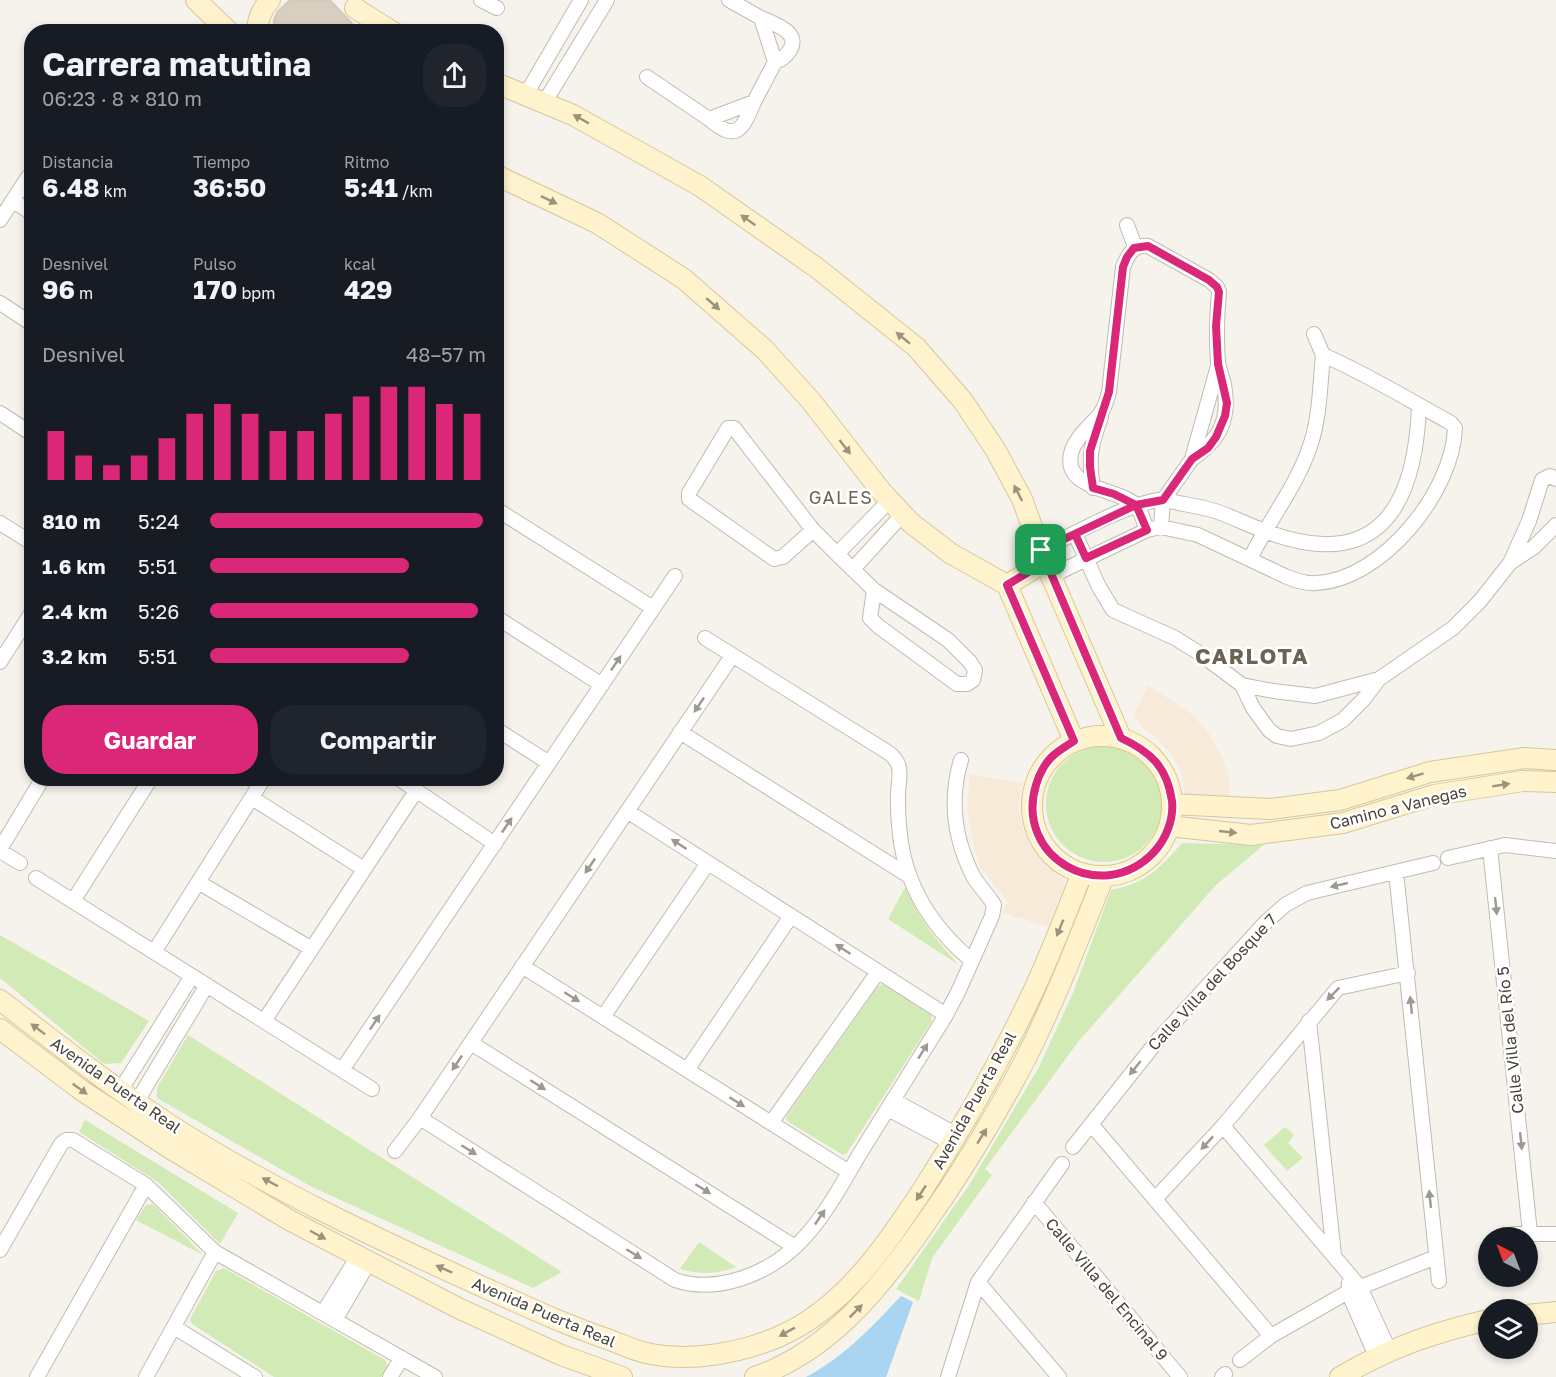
<!DOCTYPE html>
<html lang="es">
<meta charset="utf-8">
<style>
:root{--surface:#171b24;--page:#20242c;--text:#f1f3f6;--muted:#9ea1a6;--accent:#db2777}
body{margin:0;font-family:"Golos Text",sans-serif;background:var(--page);color:var(--text);height:100vh;display:flex;flex-direction:column;font-size:22px;white-space:nowrap}
*{box-sizing:border-box;margin:0}
p{font-size:20px;color:var(--muted)}
.icon{flex:none;width:33px;height:33px;fill:none;stroke:currentColor;stroke-width:2;stroke-linecap:round;stroke-linejoin:round}
.map{position:relative;flex:1;overflow:hidden}
.sheet{position:absolute;left:24px;top:24px;width:480px;height:762px;display:flex;flex-direction:column;background:var(--surface);border-radius:24px;box-shadow:0 3px 9px #0003}
.sheet>*{flex:none}
.needle{width:39px;rotate:318deg}
.tools{position:absolute;left:1478px;top:1227px;display:grid;gap:12px}
.tools a{display:grid;place-items:center;width:60px;height:60px;border-radius:50%;background:var(--surface);box-shadow:0 3px 9px #0003;font-size:30px}
.pin{position:absolute;display:grid;place-items:center;width:51px;height:51px;color:#fff;margin:-26px;border-radius:12px;box-shadow:0 3px 9px #0006}
.round{display:grid;place-items:center;flex:none;width:63px;height:63px;border-radius:24px;background:var(--page)}
.overview{display:flex;align-items:center;justify-content:space-between;height:102px;padding:0 18px}
h1{font-size:33px;font-weight:700;line-height:45px}
.figures{display:grid;grid-template-columns:repeat(3,1fr);gap:9px;height:102px;padding:6px 18px}
.figures div{display:grid;align-content:center}
.figures b{font-size:26px;font-weight:700}
.figures small{font-size:16px;font-weight:400}
.figures p{font-size:16px}
.chart{height:168px;padding:12px 18px}
.chart p{display:flex;justify-content:space-between}
.chart svg{width:100%;height:108px;margin-top:6px;stroke:var(--accent);stroke-width:6}
.cta{display:flex;gap:12px;margin-top:auto;padding:12px 18px}
.cta a{flex:1;height:69px;border-radius:24px;background:var(--accent);color:#fff;font-size:24px;font-weight:700;line-height:69px;text-align:center}
.cta a+a{background:var(--page);color:var(--text)}
ul{padding:0 18px;list-style:none;font-size:20px}
li{display:grid;grid-template-columns:96px 72px 1fr;align-items:center;height:45px}
li i{height:15px;border-radius:8px;background:var(--accent)}
.map>svg:first-child{display:block}
.commercial{fill:#f7ead8}
.green{fill:#d2eab5}
.water{fill:#a9d4f2}
.building{fill:#d8cfc1;stroke:#d3c7b4;stroke-width:1.5}
.lines{fill:none;stroke-linecap:round;stroke-linejoin:round}
.street-casing{stroke:#c2bbae;stroke-width:16}
.secondary-casing{stroke:#d6c79b;stroke-width:22}
.street{stroke:#fff;stroke-width:14}
.secondary{stroke:#fff3cd;stroke-width:20}
.oneway{fill:#9c937c}
.oneway2{fill:#9c9892}
.route-casing{stroke:#fff;stroke-width:12}
.route{stroke:#db2777;stroke-width:8}
.labels{text-anchor:middle;dominant-baseline:central;stroke-width:5;stroke-linejoin:round;paint-order:stroke}
.street-label{font-size:16px;fill:#4b4439;stroke:#fff}
.neighbourhood-label{font-size:18px;letter-spacing:1.5px;fill:#6e6250;stroke:#fff}
.district-label{font-size:22px;font-weight:bold;letter-spacing:1.5px;fill:#6e6250;stroke:#fff}
</style>
<div class="map">
<svg width="1556" height="1377" viewBox="0 0 1556 1377">
<rect width="100%" height="100%" fill="#f6f3ec"/>
<!-- commercial -->
<path class="commercial" d="M1148 685 1193 715 1210 735 1224 760 1230 780 1229 796 1185 794 1181 771 1170 752 1155 737 1143 728 1134 715Z
M970 774 1023 783 1018 804 1022 825 1029 843 1065 883 1048 927 1001 912 1008 902 980 867 972 839 967 803Z"/>
<!-- green -->
<path class="green" d="M1046 804a58 58 0 1 1 116 0a58 58 0 1 1-116 0Z
M1182 843 1264 845 1216 885 1078 1042 985 1169 992 1175 932 1258 919 1301 896 1289 969 1185 1039 1067 1073 993 1111 890C1147 883 1159 869 1182 843Z
M905 887C921 922 934 937 959 965L888 919Z
M0 935 149 1021 121 1063 104 1064 0 978Z
M884 984 931 1015 932 1021 847 1153 843 1155 787 1121 786 1117 878 986Z
M188 1035 562 1272 533 1288 310 1186 157 1098V1088Z
M85 1120 238 1213 220 1244 158 1182 79 1132Z
M1285 1127 1294 1135 1288 1143 1303 1158 1287 1171 1264 1145Z
M153 1204 203 1255 136 1220 146 1205Z
M699 1242 736 1267C716 1274 701 1275 680 1269Z
M224 1268 385 1360 388 1366 381 1377H274L192 1324 190 1319 216 1271Z"/>
<!-- water -->
<path class="water" d="M901 1296 913 1302 886 1377H806C844 1357 872 1327 901 1296Z"/>
<!-- building -->
<path class="building" d="M290 0H330L352 23 353 32H273L274 19 278 11Z"/>
<g class="lines">
<!-- street casing -->
<g class="street-casing">
<path id="street" d="M481 0 497 8
M761 18C773 23 801 32 790 50 786 56 781 60 775 62
M647 77 709 119 754 102 775 62 761 18 729 0
M525 96 581 0
M544 103 607 0
M709 119C736 142 742 131 754 102
M13 201 32 213
M0 220 28 177
M1127 225 1135 247
M0 303 32 324
M1314 334 1323 355
M0 413 32 434
M1093 488C1088 456 1091 446 1101 417
M496 509 653 608
M0 523 32 543
M1161 527 1163 500 1192 459 1218 366
M813 530 783 557 774 559 689 499V493L728 428H734L813 530 837 554 874 590 948 640 970 662 975 670 973 680 967 684H957L878 626 870 618 874 590
M1147 530C1144 523 1141 510 1136 505 1118 488 1059 490 1072 450 1077 436 1091 425 1100 414 1105 408 1107 399 1109 392L1123 267C1128 255 1133 244 1148 246L1209 280 1217 287 1219 292C1217 315 1216 338 1218 362 1219 369 1222 377 1224 384 1230 419 1221 439 1192 459
M1075 534 1099 587 1113 610 1175 638 1199 653 1242 685 1253 708 1269 730 1277 736 1291 739 1319 733 1343 720 1363 700 1379 679 1453 628 1480 601 1510 563 1529 521 1542 480 1550 476 1556 479
M1041 550C1071 536 1131 501 1162 500 1169 500 1177 503 1184 504 1195 506 1206 508 1215 511 1231 516 1246 524 1262 530 1375 574 1415 511 1419 406
M837 554 890 500
M1510 563 1534 547 1556 525
M853 569 903 514
M1051 576 1147 530 1161 527 1198 535 1285 576C1294 580 1306 584 1316 583 1383 580 1453 491 1455 428L1451 423C1409 400 1367 374 1323 355 1320 384 1320 418 1310 446 1297 486 1268 521 1250 559
M496 617 602 685
M705 638 889 753C894 757 898 761 899 768 901 778 897 790 898 800 898 825 901 854 910 877 922 910 946 939 972 961
M0 662 32 612
M1242 685 1273 691 1315 696 1379 679
M496 729 549 763
M680 732 909 876
M398 778 495 844
M252 798 364 869
M627 811 946 1015
M1490 848 1530 1233
M0 849 43 778
M0 851 20 863
M1448 858 1505 845 1556 851
M1396 872 1439 1281
M36 878 372 1089
M198 882 312 949
M73 901 151 778
M154 952 264 778
M522 966 849 1172
M603 1017 708 863
M264 1021 416 791
M1309 1021 1334 1255
M471 1043 795 1247
M342 1070 675 576
M687 1070 791 916
M120 1091 192 976
M893 1100 957 1135
M136 1103 207 985
M888 1109 952 1143
M420 1118 675 1280C716 1294 766 1275 797 1245 822 1221 841 1186 859 1155 888 1109 917 1062 946 1015L959 990 992 916 994 905C988 894 978 886 972 874 954 837 949 800 961 760
M771 1123 878 972
M1091 1124 1271 1336
M1223 1126 1360 1287 1389 1350
M1073 1147 1158 1040 1266 922 1285 905 1307 893 1433 863
M395 1151 420 1118 732 656
M1155 1199 1223 1126 1338 988 1408 973
M1034 1202 1180 1377
M1514 1234H1556
M0 1250 61 1144 66 1140H73L146 1185 215 1252 435 1377
M978 1282 1059 1377
M1349 1283 1348 1292 1376 1356
M323 1313 358 1256
M335 1320 369 1262
M174 1327 255 1377
M1240 1360 1271 1336 1348 1292 1436 1257
M37 1377 146 1185
M146 1377 215 1252
M390 1377 402 1358
M948 1377 978 1282 1062 1164
M1222 1377 1225 1374"/>
</g>
<!-- secondary casing -->
<g class="secondary-casing">
<path id="secondary" d="M196 0 229 32
M355 8 393 32
M257 32C257 20 262 9 270 0
M496 83 573 115 700 186 817 268 916 347 963 401 995 449 1022 499 1045 562 1121 738
M496 175 597 223 684 279 765 350 811 401 881 491 911 523 950 553 1007 585 1074 741
M1007 585 1045 562
M1032 806a70 70 0 1 1 140 0a70 70 0 1 1-140 0Z
M1172 804 1270 809 1340 800 1430 772 1525 758 1556 760
M1169 826 1251 835 1343 823 1434 795 1523 781 1556 782
M0 1000C59 1045 118 1092 181 1132 277 1192 380 1240 483 1287 525 1306 566 1325 610 1340 623 1345 637 1352 651 1354 692 1362 740 1353 778 1337 843 1309 886 1246 923 1189 962 1129 998 1065 1029 1000 1049 959 1065 916 1082 873
M0 1029 81 1090 171 1149 291 1221 458 1308 561 1355 622 1377
M1527 1315 1556 1312
M755 1377C830 1351 881 1287 925 1224 962 1172 995 1117 1025 1060 1055 1001 1079 938 1104 876
M1340 1377C1389 1348 1432 1333 1488 1320"/>
</g>
<!-- street -->
<use href="#street" class="street"/>
<!-- secondary -->
<use href="#secondary" class="secondary"/>
</g>
<!-- one-way arrows -->
<defs><path id="oneway-solid" d="M-6-.8H1V-3.2L6.5 0L1 3.2V.8H-6Z" transform="scale(1.5)"/></defs>
<g class="oneway">
<use href="#oneway-solid" transform="translate(581 119) rotate(-151)"/>
<use href="#oneway-solid" transform="translate(549 200) rotate(26)"/>
<use href="#oneway-solid" transform="translate(748 220) rotate(-145)"/>
<use href="#oneway-solid" transform="translate(713 304) rotate(41)"/>
<use href="#oneway-solid" transform="translate(903 338) rotate(-141)"/>
<use href="#oneway-solid" transform="translate(845 447) rotate(52)"/>
<use href="#oneway-solid" transform="translate(1018 493) rotate(-117)"/>
<use href="#oneway-solid" transform="translate(1415 776) rotate(163)"/>
<use href="#oneway-solid" transform="translate(1501 785) rotate(-9)"/>
<use href="#oneway-solid" transform="translate(1228 832) rotate(6)"/>
<use href="#oneway-solid" transform="translate(1060 928) rotate(112)"/>
<use href="#oneway-solid" transform="translate(38 1029) rotate(-143)"/>
<use href="#oneway-solid" transform="translate(80 1089) rotate(36)"/>
<use href="#oneway-solid" transform="translate(982 1136) rotate(-58)"/>
<use href="#oneway-solid" transform="translate(270 1182) rotate(-152)"/>
<use href="#oneway-solid" transform="translate(921 1193) rotate(123)"/>
<use href="#oneway-solid" transform="translate(318 1235) rotate(28)"/>
<use href="#oneway-solid" transform="translate(444 1269) rotate(-156)"/>
<use href="#oneway-solid" transform="translate(856 1311) rotate(-45)"/>
<use href="#oneway-solid" transform="translate(787 1332) rotate(151)"/>
</g>
<g class="oneway2">
<use href="#oneway-solid" transform="translate(616 663) rotate(-56)"/>
<use href="#oneway-solid" transform="translate(699 705) rotate(124)"/>
<use href="#oneway-solid" transform="translate(507 825) rotate(-56)"/>
<use href="#oneway-solid" transform="translate(679 844) rotate(-147)"/>
<use href="#oneway-solid" transform="translate(590 866) rotate(124)"/>
<use href="#oneway-solid" transform="translate(1339 885) rotate(167)"/>
<use href="#oneway-solid" transform="translate(1496 906) rotate(84)"/>
<use href="#oneway-solid" transform="translate(843 949) rotate(-147)"/>
<use href="#oneway-solid" transform="translate(1333 994) rotate(135)"/>
<use href="#oneway-solid" transform="translate(572 997) rotate(32)"/>
<use href="#oneway-solid" transform="translate(1411 1005) rotate(-96)"/>
<use href="#oneway-solid" transform="translate(375 1022) rotate(-56)"/>
<use href="#oneway-solid" transform="translate(923 1051) rotate(-58)"/>
<use href="#oneway-solid" transform="translate(457 1063) rotate(124)"/>
<use href="#oneway-solid" transform="translate(1135 1068) rotate(129)"/>
<use href="#oneway-solid" transform="translate(538 1085) rotate(32)"/>
<use href="#oneway-solid" transform="translate(737 1102) rotate(32)"/>
<use href="#oneway-solid" transform="translate(1521 1141) rotate(84)"/>
<use href="#oneway-solid" transform="translate(1207 1143) rotate(133)"/>
<use href="#oneway-solid" transform="translate(469 1150) rotate(32)"/>
<use href="#oneway-solid" transform="translate(703 1189) rotate(32)"/>
<use href="#oneway-solid" transform="translate(1430 1199) rotate(-96)"/>
<use href="#oneway-solid" transform="translate(820 1217) rotate(-56)"/>
<use href="#oneway-solid" transform="translate(634 1254) rotate(32)"/>
</g>
<g class="lines">
<!-- route casing -->
<g class="route-casing">
<path id="route" d="M1041 550 1121 738C1151 752 1167 767 1172 801 1174 819 1166 839 1154 852 1102 907 1014 858 1036 785 1039 774 1046 761 1055 754 1061 749 1068 745 1074 741L1007 585 1045 562 1041 550 1136 505 1163 500 1192 459 1208 448 1216 437 1225 416 1227 403 1218 364 1216 326 1219 292 1217 287 1209 280 1148 246 1134 248 1127 257 1123 267 1109 392 1090 451V467L1093 488 1114 494 1136 505 1147 530 1086 558 1075 534 1041 550"/>
</g>
<!-- route -->
<use href="#route" class="route"/>
</g>
<g class="labels">
<!-- street labels -->
<g class="street-label">
<text transform="translate(1398 807) rotate(-14)">Camino a Vanegas</text>
<text transform="translate(1212 982) rotate(-47)">Calle Villa del Bosque 7</text>
<text transform="translate(1510 1040) rotate(-96)">Calle Villa del Río 5</text>
<text transform="translate(116 1085) rotate(35)">Avenida Puerta Real</text>
<text transform="translate(974 1100) rotate(-61)">Avenida Puerta Real</text>
<text transform="translate(1107 1289) rotate(50)">Calle Villa del Encinal 9</text>
<text transform="translate(544 1312) rotate(23)">Avenida Puerta Real</text>
</g>
<!-- neighbourhood labels -->
<g class="neighbourhood-label">
<text x="841" y="497">GALES</text>
</g>
<!-- district labels -->
<g class="district-label">
<text x="1252" y="655">CARLOTA</text>
</g>
</g>
</svg>
<div class="tools">
<a><svg class="needle" viewBox="-14 -14 28 28"><path d="M0-13l5 13h-10z" fill="#e53935"/><path d="M0 13l5-13h-10z" fill="#9ea1a6"/></svg></a>
<a><svg class="icon" aria-label="layers" viewBox="0 0 24 24"><path d="M12 4l9 5-9 5-9-5zM3 14l9 5 9-5"/></svg></a>
</div>
<div class="pin" style="left:1041px;top:550px;background:#1e9e55"><svg class="icon" aria-label="arrive" viewBox="0 0 24 24"><path d="M6 21V4h12l-3 4 3 4H6"/></svg></div>
<section class="sheet">
<div class="overview"><div><h1>Carrera matutina</h1><p>06:23 · 8 × 810 m</p></div><a class="round"><svg class="icon" aria-label="share" viewBox="0 0 24 24"><path d="M12 15V3M7 8l5-5 5 5M5 13v7h14v-7"/></svg></a></div>
<div class="figures">
<div><p>Distancia</p><b>6.48<small> km</small></b></div>
<div><p>Tiempo</p><b>36:50</b></div>
<div><p>Ritmo</p><b>5:41<small> /km</small></b></div>
</div>
<div class="figures">
<div><p>Desnivel</p><b>96<small> m</small></b></div>
<div><p>Pulso</p><b>170<small> bpm</small></b></div>
<div><p>kcal</p><b>429</b></div>
</div>
<div class="chart"><p><span>Desnivel</span>48–57 m</p>
<svg viewBox="0 0 160 44" preserveAspectRatio="none"><path d="M5 44V24M15 44V34M25 44V38M35 44V34M45 44V27M55 44V17M65 44V13M75 44V17M85 44V24M95 44V24M105 44V17M115 44V10M125 44V6M135 44V6M145 44V13M155 44V17"/></svg>
</div>
<ul>
<li><b>810 m</b>5:24<i style="width:99%"></i></li>
<li><b>1.6 km</b>5:51<i style="width:72%"></i></li>
<li><b>2.4 km</b>5:26<i style="width:97%"></i></li>
<li><b>3.2 km</b>5:51<i style="width:72%"></i></li>
</ul>
<div class="cta"><a>Guardar</a><a>Compartir</a></div>
</section>
</div>
